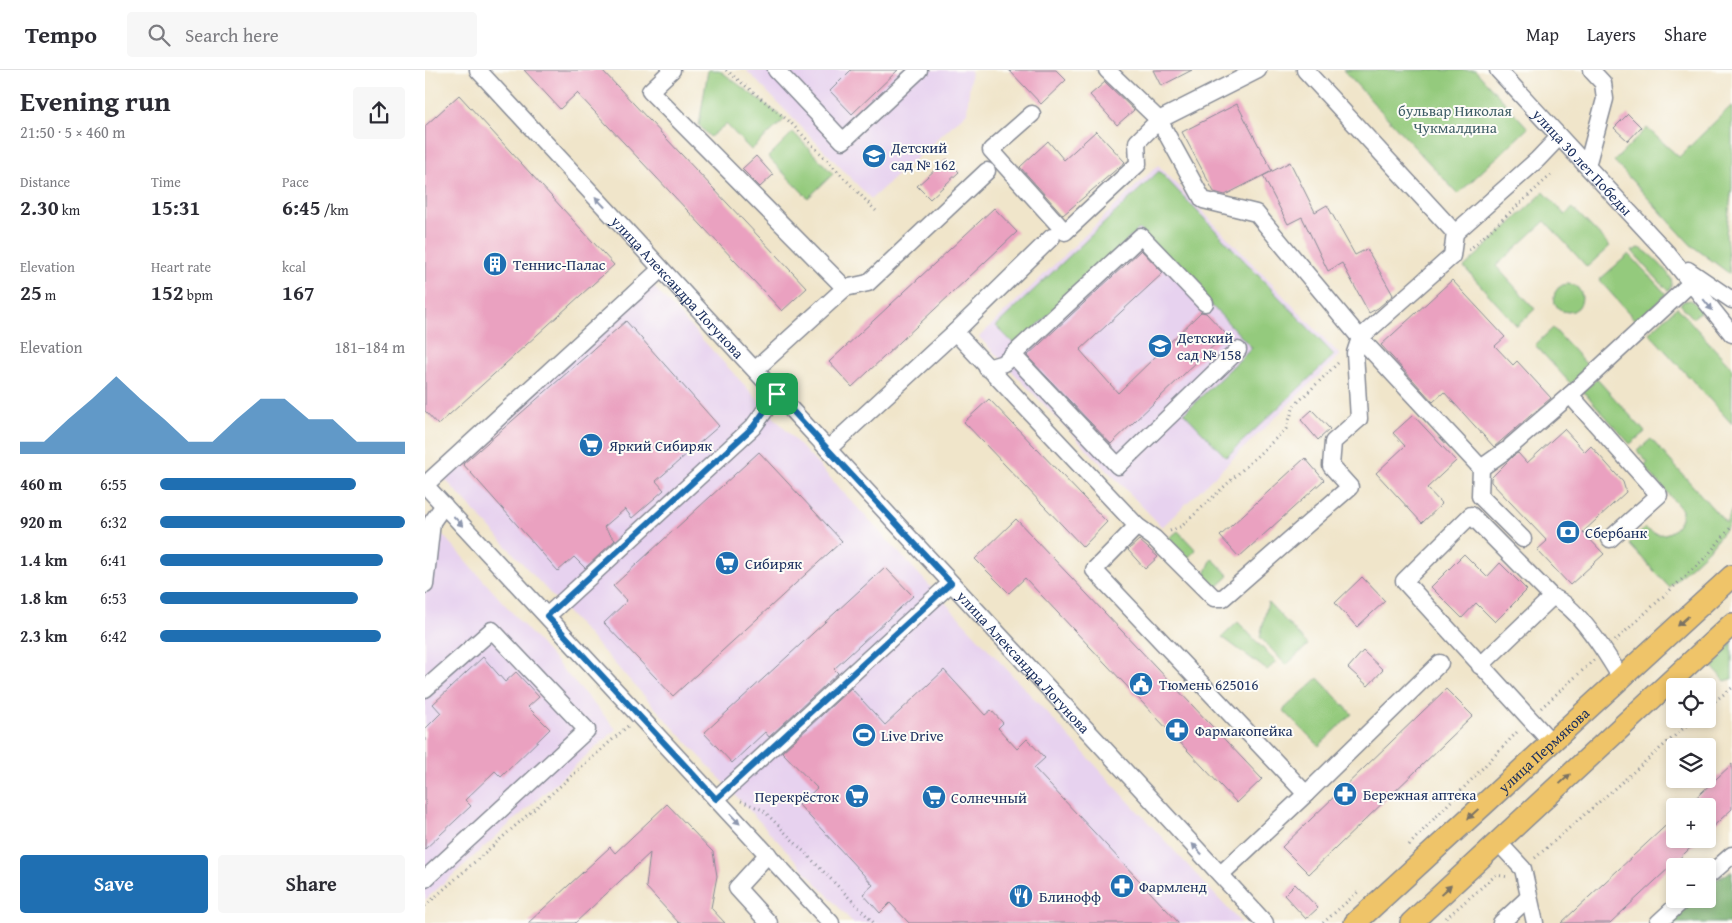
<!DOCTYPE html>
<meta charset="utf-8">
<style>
:root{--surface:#fff;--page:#f7f7f7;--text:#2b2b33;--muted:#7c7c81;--line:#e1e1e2;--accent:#1f6fb2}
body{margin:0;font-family:"Gentium Book Plus",serif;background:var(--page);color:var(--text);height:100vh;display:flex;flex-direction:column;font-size:19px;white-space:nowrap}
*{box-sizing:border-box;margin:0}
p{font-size:16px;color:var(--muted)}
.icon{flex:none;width:28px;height:28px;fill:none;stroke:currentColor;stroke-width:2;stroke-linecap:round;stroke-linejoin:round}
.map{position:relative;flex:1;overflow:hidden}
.side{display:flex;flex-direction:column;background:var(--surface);width:425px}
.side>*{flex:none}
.controls{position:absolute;left:1241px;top:608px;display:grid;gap:10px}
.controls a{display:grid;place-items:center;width:50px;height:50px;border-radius:5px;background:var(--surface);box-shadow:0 2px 8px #0003;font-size:25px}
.pin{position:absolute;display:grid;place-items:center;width:42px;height:42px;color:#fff;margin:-21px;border-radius:10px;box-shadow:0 2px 8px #0006}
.round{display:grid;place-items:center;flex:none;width:52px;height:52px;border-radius:5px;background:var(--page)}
.overview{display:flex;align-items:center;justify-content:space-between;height:85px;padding:0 20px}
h1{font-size:28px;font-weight:700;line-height:38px}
.metrics{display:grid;grid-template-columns:repeat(3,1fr);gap:8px;height:85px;padding:5px 20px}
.metrics div{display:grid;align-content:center}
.metrics b{font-size:21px;font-weight:700}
.metrics small{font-size:14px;font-weight:400}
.metrics p{font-size:14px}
.chart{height:140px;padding:10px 20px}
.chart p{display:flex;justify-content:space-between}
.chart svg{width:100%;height:90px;margin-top:5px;fill:var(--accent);opacity:.7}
.action{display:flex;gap:10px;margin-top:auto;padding:10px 20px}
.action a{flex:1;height:58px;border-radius:5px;background:var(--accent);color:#fff;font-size:20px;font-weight:700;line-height:58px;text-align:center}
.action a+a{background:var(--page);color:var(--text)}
ul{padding:0 20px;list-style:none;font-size:16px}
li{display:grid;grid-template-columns:80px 60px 1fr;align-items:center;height:38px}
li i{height:12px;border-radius:6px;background:var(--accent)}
header{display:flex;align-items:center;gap:30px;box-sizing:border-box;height:70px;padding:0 25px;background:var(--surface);border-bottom:1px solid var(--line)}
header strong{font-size:24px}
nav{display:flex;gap:28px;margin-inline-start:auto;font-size:18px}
.search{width:350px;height:45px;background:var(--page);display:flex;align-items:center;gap:12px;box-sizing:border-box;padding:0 18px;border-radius:5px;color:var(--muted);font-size:19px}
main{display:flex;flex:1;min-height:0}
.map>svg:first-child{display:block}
.built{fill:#e7d2ef}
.green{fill:#94ca7d;stroke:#587c6e}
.forest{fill:#77ae6c;stroke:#496e65}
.building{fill:#eaa1c0}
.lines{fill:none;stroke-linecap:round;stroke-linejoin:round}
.minor-casing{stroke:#868a94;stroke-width:19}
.major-casing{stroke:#868a94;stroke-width:24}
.path{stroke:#868a94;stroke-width:3;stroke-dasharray:1 4;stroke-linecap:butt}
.minor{stroke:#fff;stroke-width:16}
.major{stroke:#efc469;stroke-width:21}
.oneway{fill:#8d97ae}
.oneway2{fill:#7a7263}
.route-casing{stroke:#fff;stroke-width:10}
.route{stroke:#1f6fb2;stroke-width:6}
.labels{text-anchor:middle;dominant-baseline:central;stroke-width:4;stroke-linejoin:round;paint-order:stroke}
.park-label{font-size:15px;fill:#3f5e67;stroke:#fdfcf7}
.poi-label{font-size:15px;fill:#1b2f5e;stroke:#fdfcf7;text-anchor:start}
.street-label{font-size:15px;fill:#1b2f5e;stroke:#fdfcf7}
</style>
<header>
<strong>Tempo</strong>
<div class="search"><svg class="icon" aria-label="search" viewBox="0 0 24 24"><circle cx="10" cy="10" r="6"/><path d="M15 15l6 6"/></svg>Search here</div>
<nav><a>Map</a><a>Layers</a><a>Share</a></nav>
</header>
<main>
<section class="side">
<div class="overview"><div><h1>Evening run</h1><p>21:50 · 5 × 460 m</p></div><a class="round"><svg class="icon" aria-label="share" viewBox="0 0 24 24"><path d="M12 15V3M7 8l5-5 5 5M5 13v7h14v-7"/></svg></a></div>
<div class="metrics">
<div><p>Distance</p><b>2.30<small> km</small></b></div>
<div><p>Time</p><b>15:31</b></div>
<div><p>Pace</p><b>6:45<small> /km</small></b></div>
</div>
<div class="metrics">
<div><p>Elevation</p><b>25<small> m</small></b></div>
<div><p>Heart rate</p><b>152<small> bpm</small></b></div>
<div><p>kcal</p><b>167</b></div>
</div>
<div class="chart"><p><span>Elevation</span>181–184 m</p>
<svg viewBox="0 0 160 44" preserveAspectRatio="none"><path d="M0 44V38L10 38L20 27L30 17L40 6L50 17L60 27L70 38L80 38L90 27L100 17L110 17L120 27L130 27L140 38L150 38L160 38V44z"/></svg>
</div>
<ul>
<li><b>460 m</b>6:55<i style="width:80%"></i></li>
<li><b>920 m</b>6:32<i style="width:100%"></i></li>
<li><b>1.4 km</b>6:41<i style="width:91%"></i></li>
<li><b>1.8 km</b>6:53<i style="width:81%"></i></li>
<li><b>2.3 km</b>6:42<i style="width:90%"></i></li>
</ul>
<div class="action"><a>Save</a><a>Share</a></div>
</section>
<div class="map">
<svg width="1307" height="853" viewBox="0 0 1307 853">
<rect width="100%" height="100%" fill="#fdfcf7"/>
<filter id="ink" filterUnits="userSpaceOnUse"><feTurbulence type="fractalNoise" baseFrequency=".02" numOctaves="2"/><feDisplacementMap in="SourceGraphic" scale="10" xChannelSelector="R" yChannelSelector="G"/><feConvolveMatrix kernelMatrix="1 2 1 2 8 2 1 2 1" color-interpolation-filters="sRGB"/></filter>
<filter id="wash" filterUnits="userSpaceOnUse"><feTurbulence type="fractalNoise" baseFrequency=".0096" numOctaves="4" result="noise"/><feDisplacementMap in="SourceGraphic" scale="20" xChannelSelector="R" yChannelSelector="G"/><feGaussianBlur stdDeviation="1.12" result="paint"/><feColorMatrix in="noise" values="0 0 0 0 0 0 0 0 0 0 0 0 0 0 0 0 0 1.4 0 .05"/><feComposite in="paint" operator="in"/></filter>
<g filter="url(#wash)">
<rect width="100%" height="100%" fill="#f0e5ca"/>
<!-- built -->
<path class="built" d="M321 0H546L542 42 446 129Z
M733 95 915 285 737 457 554 267Z
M227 215 816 853H428L18 407Z
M0 445 191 659 0 830Z"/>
<!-- green -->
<path class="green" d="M283 0H294L360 49 326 80 301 54 285 67 274 55Z
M918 0H1050L1103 58 1033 124Z
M1307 35V118L1301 164 1305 204 1266 175 1189 91 1222 58 1254 87Z
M368 62 408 104 383 128 343 87Z
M734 101 909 285 801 387 759 343 827 278 714 159 591 276 571 256Z
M1119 122 1140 145 1148 138 1185 176 1162 197 1120 151 1071 196 1110 239 1092 256 1039 197Z
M1214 178C1221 179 1244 202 1246 209 1248 214 1246 217 1243 221L1207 181Z
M1204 184 1241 224 1212 252 1174 210Z
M1129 228a14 14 0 1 1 28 0a14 14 0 1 1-28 0Z
M1266 230 1277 240 1268 248 1255 234 1259 231Z
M1252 237 1307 298V354L1224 263Z
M1128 258 1165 298 1146 314 1110 275Z
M1172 309 1220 362 1205 374 1158 321Z
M1226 369 1301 453 1307 439V451L1286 477 1244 517 1204 474 1220 458C1237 472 1257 461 1257 440L1219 396 1223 393 1212 381Z
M753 461 771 480 762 489 743 469Z
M787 488 804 506 791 518 779 507Z
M843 532 883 575 861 595 835 567Z
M813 552 851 592 842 600 797 567Z
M1307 571V609L1300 611 1288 598Z
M893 608 927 644 894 676 858 640Z"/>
<!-- forest -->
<path class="forest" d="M1307 801V853H1241L1267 829H1282L1283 814Z"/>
<g id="blocks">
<!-- building -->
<path class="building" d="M99 0H177L382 218 357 241 152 23 135 39Z
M426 0H473L427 44 405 21Z
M584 0H631L641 10 616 34Z
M728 0H767L736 16Z
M680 12 709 40 692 55 665 25Z
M34 25 189 195 13 355 0 341V56Z
M812 34 847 101 800 125 789 122 757 62Z
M1203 44 1216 57 1203 71 1189 58Z
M671 61 700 92 638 145 595 97 623 71 639 90Z
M331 86 348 105 335 117 317 99Z
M522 89 534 102 505 129 492 116Z
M865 92 890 142 902 135 930 185 942 179 968 225 953 238 944 243 917 193 903 201 877 147 863 154 838 106Z
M569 138 592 162 427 317 404 292Z
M716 180 738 203 655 280 693 323 776 242 781 243 801 264 686 374 602 286Z
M1027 210 1080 267 1070 276 1088 295 1092 291 1126 328 1069 377 1019 322 1008 332 956 275Z
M201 251 294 356 231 411 239 420 207 448 200 439 179 457 190 470 160 498 149 487 133 501 38 394Z
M564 329 682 452 658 477 539 352Z
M887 340 905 359 893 370 876 350Z
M988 345 1031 391 1002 418 1017 434 997 453 951 403 980 376 968 363Z
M1139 359 1160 382 1166 376 1198 412 1201 422 1158 462 1179 484 1145 515 1112 480 1122 471 1066 412V408L1089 385 1093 383 1102 393Z
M334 382 417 471 248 626 179 553 202 531 188 516Z
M880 388 899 410 814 487 795 466Z
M591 449 837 709 812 733 600 508 584 523 550 489Z
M714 470 733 487 720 499 703 480Z
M1039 484 1062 507 1075 493 1102 520 1070 552 1051 533 1037 548 1006 517Z
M460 497 488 526 409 599 413 603 344 667 340 662 307 693 279 663Z
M937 507 960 531 932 557 910 533Z
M938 581 958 600 943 616 923 598Z
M58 587 80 612 91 602 114 627 103 637 125 659 76 707 70 701 40 730 46 736 0 779V659L16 643 8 634Z
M519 600 560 645 566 640 578 653 573 658 592 679 602 669 620 688 609 698 754 853H484L465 833 455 843 438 824 448 815 374 735 392 718 357 682 426 618 460 655Z
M1021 619 1048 646 884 804 857 777Z
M1307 694V739L1282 762V736H1262Z
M242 734 288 782 292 806 286 838 300 853H254L221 817 225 783 150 853H103L185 777 190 783Z
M1250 747V769H1275L1185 853H1136Z
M870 814 893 838 881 849 859 825Z"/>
</g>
</g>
<g filter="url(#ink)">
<use href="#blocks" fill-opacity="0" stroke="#868a94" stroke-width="1"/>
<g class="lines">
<!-- minor casing -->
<g class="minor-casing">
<g id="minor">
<path id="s1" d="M53 0 840 853"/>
<path d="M247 0 225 21 420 218 331 299"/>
<path d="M351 0 418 71 494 0"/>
<path d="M833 0 734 50 778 130 831 143 935 268 1027 186 1030 163"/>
<path d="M880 0 1030 163 1112 90 1134 67"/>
<path id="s2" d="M1073 0 1242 183 1307 264"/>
<path d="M607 44 566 80 640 162 713 94 712 72 734 50 682 0"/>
<path d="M1162 96 1180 29 1178 13 1166 0"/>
<path d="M627 167 530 262 712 456 669 500 881 724 796 804"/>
<path d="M1263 200 1307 230"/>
<path d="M420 218 443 213 562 101"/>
<path d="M588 285 693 396 813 280"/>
<path d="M562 298 579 293 716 166 780 233"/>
<path d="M1086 376 1145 325"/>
<path d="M403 379 530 262"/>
<path d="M1056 398 1080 381"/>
<path d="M0 415 406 853"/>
<path d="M0 415 236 199"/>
<path d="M712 456 729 468 789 528H798L925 417 906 396 908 372 934 349 930 283 935 268 1056 398 1055 426 1098 469"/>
<path d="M1185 469 1234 425 1145 325 1266 213"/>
<path d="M0 515 7 452 19 435"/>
<path d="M122 546 328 357 352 324"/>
<path d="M1055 596 1127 527"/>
<path d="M0 619 67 560 162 660 0 809"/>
<path d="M1126 672 979 511 1046 445 1127 527C1151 534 1183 586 1196 608"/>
<path d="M881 724 1015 593"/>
<path d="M291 729 526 513"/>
<path d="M1073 772 1098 799 1110 853"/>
<path d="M343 784 312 818 344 853"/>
<path d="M1282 807 1307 785"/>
<path d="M1076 853 1104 827"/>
<path d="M1233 853 1259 829"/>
</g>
</g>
<!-- major casing -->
<g class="major-casing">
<g id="major">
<path id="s3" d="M930 853 1307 506"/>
<path d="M986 853 1307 554"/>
</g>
</g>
<!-- path -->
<path class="path" d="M301 0 365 52 452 142
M1044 180 1127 104
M745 461 757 456 861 359 869 336 915 291
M1190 571 1282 486 1307 456
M1282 637 1307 618
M1116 638 1169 590
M316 731 338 740 449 853
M984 775 1094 660
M1110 788 1269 649
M0 836 204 655
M1021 848 1071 805 1084 807
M898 853 933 822"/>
<!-- minor -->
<use href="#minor" class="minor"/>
<!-- major -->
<use href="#major" class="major"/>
</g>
<!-- one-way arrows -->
<defs><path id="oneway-solid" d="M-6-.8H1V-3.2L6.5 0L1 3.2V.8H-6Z" transform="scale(1.25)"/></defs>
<g class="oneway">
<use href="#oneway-solid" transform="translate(175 132) rotate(-133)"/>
<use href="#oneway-solid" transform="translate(1283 235) rotate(51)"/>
<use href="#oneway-solid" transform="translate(33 451) rotate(47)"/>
<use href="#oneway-solid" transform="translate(310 749) rotate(46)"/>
<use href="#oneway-solid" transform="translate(772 779) rotate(-133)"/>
</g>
<g class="oneway2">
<use href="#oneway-solid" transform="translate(1258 551) rotate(138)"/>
<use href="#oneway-solid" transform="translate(1140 709) rotate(-43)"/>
<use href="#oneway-solid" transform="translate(1048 744) rotate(137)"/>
<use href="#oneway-solid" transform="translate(1021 820) rotate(-43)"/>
</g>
</g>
<g class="lines" filter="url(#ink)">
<!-- route casing -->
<g class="route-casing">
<path id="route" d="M352 324 526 513 291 729 122 546 328 357Z"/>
</g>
<!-- route -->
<use href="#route" class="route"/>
</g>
<!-- icons -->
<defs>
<g id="school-disc" transform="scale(1.25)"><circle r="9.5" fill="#1f6fb2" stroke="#fdfcf7"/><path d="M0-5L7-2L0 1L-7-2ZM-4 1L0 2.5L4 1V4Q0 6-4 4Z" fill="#fff"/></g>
<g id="building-disc" transform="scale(1.25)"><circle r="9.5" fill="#1f6fb2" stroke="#fdfcf7"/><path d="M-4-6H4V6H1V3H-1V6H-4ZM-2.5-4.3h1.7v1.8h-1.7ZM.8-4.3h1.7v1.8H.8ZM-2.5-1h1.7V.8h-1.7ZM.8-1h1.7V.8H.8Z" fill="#fff"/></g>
<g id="supermarket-disc" transform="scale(1.25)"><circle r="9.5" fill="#1f6fb2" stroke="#fdfcf7"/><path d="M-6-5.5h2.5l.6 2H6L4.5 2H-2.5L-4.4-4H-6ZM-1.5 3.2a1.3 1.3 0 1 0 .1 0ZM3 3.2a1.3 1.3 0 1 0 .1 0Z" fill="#fff"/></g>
<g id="bank-disc" transform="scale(1.25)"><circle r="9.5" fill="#1f6fb2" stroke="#fdfcf7"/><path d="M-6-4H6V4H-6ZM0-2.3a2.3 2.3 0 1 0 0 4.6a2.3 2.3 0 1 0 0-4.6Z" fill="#fff"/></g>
<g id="civic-disc" transform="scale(1.25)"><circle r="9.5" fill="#1f6fb2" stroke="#fdfcf7"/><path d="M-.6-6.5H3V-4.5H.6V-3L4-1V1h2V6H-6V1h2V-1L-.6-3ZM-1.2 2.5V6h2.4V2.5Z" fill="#fff"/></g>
<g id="pharmacy-disc" transform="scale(1.25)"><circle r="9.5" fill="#1f6fb2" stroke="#fdfcf7"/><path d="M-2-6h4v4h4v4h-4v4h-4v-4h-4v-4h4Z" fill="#fff"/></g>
<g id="stadium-disc" transform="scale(1.25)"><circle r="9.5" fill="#1f6fb2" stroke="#fdfcf7"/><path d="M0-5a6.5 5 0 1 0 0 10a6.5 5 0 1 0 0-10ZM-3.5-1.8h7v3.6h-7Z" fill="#fff"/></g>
<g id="restaurant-disc" transform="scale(1.25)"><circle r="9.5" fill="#1f6fb2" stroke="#fdfcf7"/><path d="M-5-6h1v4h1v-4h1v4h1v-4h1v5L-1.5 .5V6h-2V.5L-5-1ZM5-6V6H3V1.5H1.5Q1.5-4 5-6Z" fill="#fff"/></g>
</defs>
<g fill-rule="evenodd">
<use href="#school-disc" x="449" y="86"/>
<use href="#building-disc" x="70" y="194"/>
<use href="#school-disc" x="735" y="276"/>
<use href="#supermarket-disc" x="166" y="375"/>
<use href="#bank-disc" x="1143" y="462"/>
<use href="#supermarket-disc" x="302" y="493"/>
<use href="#civic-disc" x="716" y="614"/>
<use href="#pharmacy-disc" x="752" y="660"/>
<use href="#stadium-disc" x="439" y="665"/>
<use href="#pharmacy-disc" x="920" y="724"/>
<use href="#supermarket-disc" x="432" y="726"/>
<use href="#supermarket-disc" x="509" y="727"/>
<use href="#pharmacy-disc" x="697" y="816"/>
<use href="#restaurant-disc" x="596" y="826"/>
</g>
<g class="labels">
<!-- park labels -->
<g class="park-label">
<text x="1030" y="40">бульвар Николая<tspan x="1030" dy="17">Чукмалдина</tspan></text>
</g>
<!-- poi labels -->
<g class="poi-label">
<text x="466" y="77">Детский<tspan x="466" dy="17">сад № 162</tspan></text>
<text x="88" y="194">Теннис-Палас</text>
<text x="752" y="267">Детский<tspan x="752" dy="17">сад № 158</tspan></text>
<text x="184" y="375">Яркий Сибиряк</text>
<text x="1160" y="462">Сбербанк</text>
<text x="320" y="493">Сибиряк</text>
<text x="734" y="614">Тюмень 625016</text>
<text x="770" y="660">Фармакопейка</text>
<text x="456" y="665">Live Drive</text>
<text x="938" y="724">Бережная аптека</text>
<text x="414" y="726" text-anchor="end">Перекрёсток</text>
<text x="526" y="727">Солнечный</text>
<text x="714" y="816">Фармленд</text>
<text x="614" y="826">Блинофф</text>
</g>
<!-- street labels -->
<g class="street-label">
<text stroke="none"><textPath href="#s2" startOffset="125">улица 30 лет Победы</textPath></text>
<text stroke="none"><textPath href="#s1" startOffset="295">улица Александра Логунова</textPath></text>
<text stroke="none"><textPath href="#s1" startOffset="805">улица Александра Логунова</textPath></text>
<text stroke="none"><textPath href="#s3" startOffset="256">улица Пермякова</textPath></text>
</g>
</g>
</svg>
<div class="controls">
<a><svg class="icon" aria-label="locate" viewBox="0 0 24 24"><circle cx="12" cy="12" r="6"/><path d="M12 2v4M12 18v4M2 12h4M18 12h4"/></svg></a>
<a><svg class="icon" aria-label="layers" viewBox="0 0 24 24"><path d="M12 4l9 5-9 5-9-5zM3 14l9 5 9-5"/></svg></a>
<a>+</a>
<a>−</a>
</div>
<div class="pin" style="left:352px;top:324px;background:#1e9e55"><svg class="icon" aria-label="arrive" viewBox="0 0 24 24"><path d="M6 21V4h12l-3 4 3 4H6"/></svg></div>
</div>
</main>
